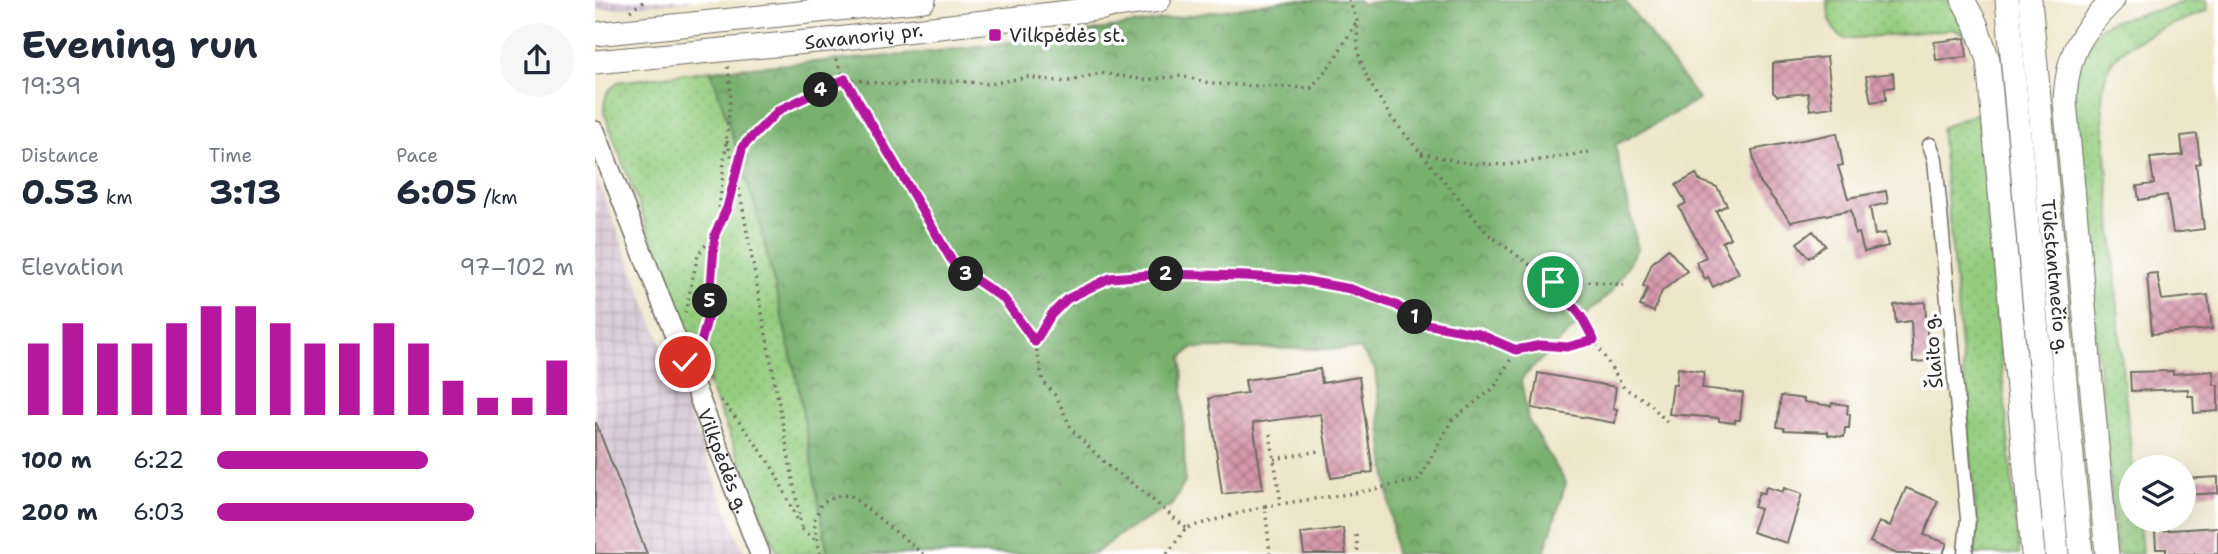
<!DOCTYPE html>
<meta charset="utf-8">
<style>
:root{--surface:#fff;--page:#f6f6f7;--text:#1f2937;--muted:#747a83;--accent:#b5179e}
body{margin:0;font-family:"Shantell Sans",sans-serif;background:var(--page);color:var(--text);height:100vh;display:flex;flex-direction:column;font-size:26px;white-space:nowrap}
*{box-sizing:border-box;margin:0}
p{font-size:23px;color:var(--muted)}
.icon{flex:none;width:38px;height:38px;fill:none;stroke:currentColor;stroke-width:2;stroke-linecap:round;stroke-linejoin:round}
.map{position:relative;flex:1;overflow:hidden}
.details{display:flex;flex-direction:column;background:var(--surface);width:595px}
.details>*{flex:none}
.fabs{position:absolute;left:1524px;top:455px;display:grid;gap:14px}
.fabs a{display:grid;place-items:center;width:77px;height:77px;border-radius:50%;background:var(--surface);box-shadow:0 7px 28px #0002;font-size:35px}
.pin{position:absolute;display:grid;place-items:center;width:60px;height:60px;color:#fff;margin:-30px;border:4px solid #fff;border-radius:50%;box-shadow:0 2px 7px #0007}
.km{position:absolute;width:35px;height:35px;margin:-18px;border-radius:50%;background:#222;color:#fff;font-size:19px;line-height:35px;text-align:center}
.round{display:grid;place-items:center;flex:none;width:74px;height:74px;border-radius:37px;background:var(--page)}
.head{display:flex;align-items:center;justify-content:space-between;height:119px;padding:0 21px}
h1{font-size:38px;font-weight:700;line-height:52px}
.metrics{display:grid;grid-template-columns:repeat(3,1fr);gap:10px;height:119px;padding:7px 21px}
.metrics div{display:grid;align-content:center}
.metrics b{font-size:35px;font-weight:700}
.metrics small{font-size:19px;font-weight:400}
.metrics p{font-size:19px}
.chart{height:196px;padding:14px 21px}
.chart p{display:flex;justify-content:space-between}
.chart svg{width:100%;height:126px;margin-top:7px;stroke:var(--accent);stroke-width:6}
ul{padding:0 21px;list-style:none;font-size:23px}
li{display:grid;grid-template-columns:112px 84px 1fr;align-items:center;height:52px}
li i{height:18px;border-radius:9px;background:var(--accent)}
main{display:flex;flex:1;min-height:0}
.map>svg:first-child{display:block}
.industrial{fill:url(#industrial-grid)}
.grass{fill:url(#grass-dots);stroke:#607c56;stroke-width:2}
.forest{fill:url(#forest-crowns);stroke:#526e4c;stroke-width:2}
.building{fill:url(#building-cross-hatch)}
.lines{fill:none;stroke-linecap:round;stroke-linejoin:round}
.minor-casing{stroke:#6f6c62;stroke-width:17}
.secondary-casing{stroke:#6f6c62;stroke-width:22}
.trunk-casing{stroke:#6f6c62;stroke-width:25}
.path{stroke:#6f6c62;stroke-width:3.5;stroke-dasharray:2 5;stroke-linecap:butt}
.minor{stroke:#fff;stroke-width:14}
.secondary{stroke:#fff;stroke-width:19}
.trunk{stroke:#fff;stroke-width:23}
.route-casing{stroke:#fff;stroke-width:14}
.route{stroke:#b5179e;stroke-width:9}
.poi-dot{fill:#b5179e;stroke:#fff;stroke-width:2.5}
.labels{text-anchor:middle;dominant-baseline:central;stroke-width:7;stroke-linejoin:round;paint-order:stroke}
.street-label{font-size:19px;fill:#2b2b2b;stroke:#fff}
.poi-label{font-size:19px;fill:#2b2b2b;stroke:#fff;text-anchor:start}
</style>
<main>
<section class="details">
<div class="head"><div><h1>Evening run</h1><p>19:39</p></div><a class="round"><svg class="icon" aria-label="share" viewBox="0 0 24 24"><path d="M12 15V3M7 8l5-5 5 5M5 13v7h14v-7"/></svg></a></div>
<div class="metrics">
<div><p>Distance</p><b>0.53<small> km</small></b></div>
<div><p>Time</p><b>3:13</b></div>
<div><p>Pace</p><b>6:05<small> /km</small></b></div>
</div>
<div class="chart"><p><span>Elevation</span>97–102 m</p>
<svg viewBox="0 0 160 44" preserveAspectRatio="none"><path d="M5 44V19M15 44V12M25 44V19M35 44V19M45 44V12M55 44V6M65 44V6M75 44V12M85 44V19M95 44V19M105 44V12M115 44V19M125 44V32M135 44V38M145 44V38M155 44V25"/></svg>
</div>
<ul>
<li><b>100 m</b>6:22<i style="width:59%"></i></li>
<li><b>200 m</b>6:03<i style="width:72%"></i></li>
</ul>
</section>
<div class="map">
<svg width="1623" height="554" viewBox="0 0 1623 554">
<defs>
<pattern id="industrial-grid" width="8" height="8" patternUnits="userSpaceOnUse" patternTransform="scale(1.75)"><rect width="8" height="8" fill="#d0bdcc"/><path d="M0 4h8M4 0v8" fill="none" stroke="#a99aa6"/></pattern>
<pattern id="grass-dots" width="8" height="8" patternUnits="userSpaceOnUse" patternTransform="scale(1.75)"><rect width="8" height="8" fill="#95cd80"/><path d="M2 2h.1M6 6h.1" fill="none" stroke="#81b06f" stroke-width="1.8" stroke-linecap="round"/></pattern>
<pattern id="forest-crowns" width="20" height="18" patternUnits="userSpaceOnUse" patternTransform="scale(1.75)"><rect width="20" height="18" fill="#78b06e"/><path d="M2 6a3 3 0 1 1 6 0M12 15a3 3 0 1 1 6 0" fill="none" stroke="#638f5b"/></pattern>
<pattern id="building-cross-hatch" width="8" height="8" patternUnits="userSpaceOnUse" patternTransform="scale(1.75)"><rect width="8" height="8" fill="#d597ab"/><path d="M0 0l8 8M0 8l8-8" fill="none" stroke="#ad7b8b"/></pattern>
</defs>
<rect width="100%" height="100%" fill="#fff"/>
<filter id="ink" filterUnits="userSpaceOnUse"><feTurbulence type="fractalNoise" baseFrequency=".0143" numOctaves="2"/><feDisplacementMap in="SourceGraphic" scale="14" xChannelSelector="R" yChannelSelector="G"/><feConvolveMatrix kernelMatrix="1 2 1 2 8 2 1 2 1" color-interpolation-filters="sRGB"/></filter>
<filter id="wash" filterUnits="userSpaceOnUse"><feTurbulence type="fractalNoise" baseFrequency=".00686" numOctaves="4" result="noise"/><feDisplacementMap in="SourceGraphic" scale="28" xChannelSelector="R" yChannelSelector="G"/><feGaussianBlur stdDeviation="1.57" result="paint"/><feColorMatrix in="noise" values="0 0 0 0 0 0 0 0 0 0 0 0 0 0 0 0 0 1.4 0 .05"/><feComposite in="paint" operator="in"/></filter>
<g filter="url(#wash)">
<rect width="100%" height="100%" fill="#ede5c8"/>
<!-- industrial -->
<path class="industrial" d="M0 0H100L0 10Z
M0 174 140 531 149 554H0Z"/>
<!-- grass -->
<path class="grass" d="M1232 0H1356L1371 28 1374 39 1370 34 1358 29 1250 39C1233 29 1235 18 1232 0Z
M1590 0H1612L1613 10C1587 22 1537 37 1520 58 1510 70 1508 85 1507 100L1528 377 1538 467 1536 520H1544L1547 554H1522L1478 103 1483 60 1506 26 1517 21 1576 7Z
M116 70 162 211 202 380 233 554H183L78 297 9 112C9 98 11 91 23 82Z
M1383 113 1424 554H1379L1382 525 1346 128Z"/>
<!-- forest -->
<path class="forest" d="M692 0H763L767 4 793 0H1029L1104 100 1020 145 1043 249 1017 291 926 379 933 420 971 483 949 554H800L780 369 765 349 597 348 587 358 590 482 577 505 527 533 499 554H233L202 380 162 212 116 70 309 55 472 35Z"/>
<g id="blocks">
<!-- building -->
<path class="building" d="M1370 38 1372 57 1341 60 1339 42Z
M1232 57 1238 107 1215 110 1213 93 1182 96 1178 92V63Z
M1298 73 1299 87 1290 88 1291 100 1276 102 1271 76Z
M1242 133 1248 165 1243 166 1253 198 1291 191 1293 203 1275 207 1280 235 1290 233 1293 246 1269 252 1264 233 1260 234 1256 210 1196 222 1163 179 1157 150Z
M1602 134 1605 163 1601 164 1609 229 1578 233 1572 195 1544 200 1542 186 1559 184 1555 158 1588 155 1586 136Z
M1101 174 1104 180 1122 187 1132 205 1121 211 1135 238 1127 242 1144 273 1118 287 1113 277 1110 279 1101 262 1111 257 1084 207 1091 203 1081 185Z
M1218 231 1230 245 1214 258 1202 243Z
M1073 249 1092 271 1067 291 1059 312 1045 306 1053 288 1048 286 1057 263Z
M1562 273 1567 300 1613 295 1617 329 1557 334 1552 274Z
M1330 302 1334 361 1318 362 1316 321 1301 323 1299 305Z
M1083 368 1109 372 1107 388 1148 393 1145 420H1140V423L1124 421V418L1074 414 1078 384 1081 385Z
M725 369 727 383 764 377 778 472 736 478 726 414 658 423 668 489 627 494 614 398 652 393 650 380Z
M1578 371V374L1618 371 1619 385H1623V411L1599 413 1598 396H1593V389L1536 391 1535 372Z
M943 373 1021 387 1018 408 1022 409 1020 423 937 408Z
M1186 396 1209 399V402L1236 406 1237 403 1253 405 1252 414H1255L1254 428H1250L1249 437 1233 435V432L1189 430V428L1182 427Z
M0 423H1L52 554H0Z
M1623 477V493L1589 495V479Z
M1171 487 1188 492 1189 488 1207 494 1192 543 1157 532 1165 509 1159 507 1164 492 1169 494Z
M1311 488 1343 501 1329 535 1352 543 1348 554H1302L1275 542 1284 522 1295 526Z
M1623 527V554H1571V549H1561L1560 531Z
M748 528 751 554H709L706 533Z"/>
</g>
</g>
<g filter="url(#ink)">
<use href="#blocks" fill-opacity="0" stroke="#6f6c62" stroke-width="2"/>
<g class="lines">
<!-- minor casing -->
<g class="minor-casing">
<path id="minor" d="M1335 145 1340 159 1373 519 1370 554"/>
</g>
<!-- secondary casing -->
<g class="secondary-casing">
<g id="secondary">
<path id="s1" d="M0 131 165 554"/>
</g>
</g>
<!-- trunk casing -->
<g class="trunk-casing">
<g id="trunk">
<path d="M1368 0 1381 24 1393 60 1438 554"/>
<path d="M1412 0 1462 554"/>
<path id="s2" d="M1435 0 1486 554"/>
<path d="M521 6 564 0"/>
<path d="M0 34 329 0"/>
<path id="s3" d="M0 62 233 40 508 8 535 0"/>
<path d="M1512 554 1470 101C1472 54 1485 33 1518 0"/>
</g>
</g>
<!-- path -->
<path class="path" d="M754 0 762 21 763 53 773 80 796 117 892 233 958 282 986 316 999 340
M35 11 51 0
M241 59 249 79 360 266 409 299 440 342
M132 141 141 172 207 529
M826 153 870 163 913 165 995 152
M123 222 136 93 133 66
M958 282 983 280 1029 285
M90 313 103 255 118 236
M104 351 114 312 120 234 132 208 148 146 184 110 249 79 300 85 361 81 395 84 432 77 470 82 506 73 549 80 587 76 618 84 716 88 739 60 762 21
M126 400 154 434 179 470 204 523
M675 434 686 503
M679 459 724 451
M670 506 760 493 824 480 857 420 899 388 921 350
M591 528 546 490 512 465 477 430 461 396 448 381 440 342 456 315 472 299 515 278 567 274 650 276 707 280 756 289 801 305 830 324 884 334 921 350 946 345 972 347 999 340 1029 388 1053 402 1072 422
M207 529 222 541
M761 535 763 554
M225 554 219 521 226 504 242 496 255 495 328 554
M572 554 591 528 670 506 675 554"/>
<!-- minor -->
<use href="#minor" class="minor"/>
<!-- secondary -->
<use href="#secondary" class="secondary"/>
<!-- trunk -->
<use href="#trunk" class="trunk"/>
</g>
</g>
<g class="lines" filter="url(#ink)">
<!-- route casing -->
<g class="route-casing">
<path id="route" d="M90 362 103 354 114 312 120 234 132 208 148 146 184 110 250 79 360 266 409 299 440 342 456 315 472 299 515 278 567 274 650 276 706 280 756 289 801 305 831 324 884 334 921 350 946 345 972 347 999 340 986 316 958 282"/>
</g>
<!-- route -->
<use href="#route" class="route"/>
</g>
<!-- markers -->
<rect class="poi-dot" x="393" y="28" width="14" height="14" rx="3.5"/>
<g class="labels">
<!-- street labels -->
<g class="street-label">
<text stroke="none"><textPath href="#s3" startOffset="270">Savanorių pr.</textPath></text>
<text stroke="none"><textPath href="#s2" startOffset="278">Tūkstantmečio g.</textPath></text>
<text transform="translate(1338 351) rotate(-95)">Šlaito g.</text>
<text stroke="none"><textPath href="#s1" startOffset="354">Vilkpėdės g.</textPath></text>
</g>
<!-- poi labels -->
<g class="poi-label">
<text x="414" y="35">Vilkpėdės st.</text>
</g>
</g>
</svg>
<div class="fabs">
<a><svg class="icon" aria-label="layers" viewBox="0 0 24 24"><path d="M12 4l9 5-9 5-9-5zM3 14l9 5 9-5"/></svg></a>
</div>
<div class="pin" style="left:958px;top:282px;background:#1e9e55"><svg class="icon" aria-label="arrive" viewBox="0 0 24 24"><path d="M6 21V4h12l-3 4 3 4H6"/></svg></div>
<div class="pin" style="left:90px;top:362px;background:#d93025"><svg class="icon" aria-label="check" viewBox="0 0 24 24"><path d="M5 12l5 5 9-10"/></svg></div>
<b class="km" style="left:820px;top:317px">1</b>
<b class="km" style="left:571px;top:274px">2</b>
<b class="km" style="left:371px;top:274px">3</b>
<b class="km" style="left:226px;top:90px">4</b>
<b class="km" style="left:115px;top:301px">5</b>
</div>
</main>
